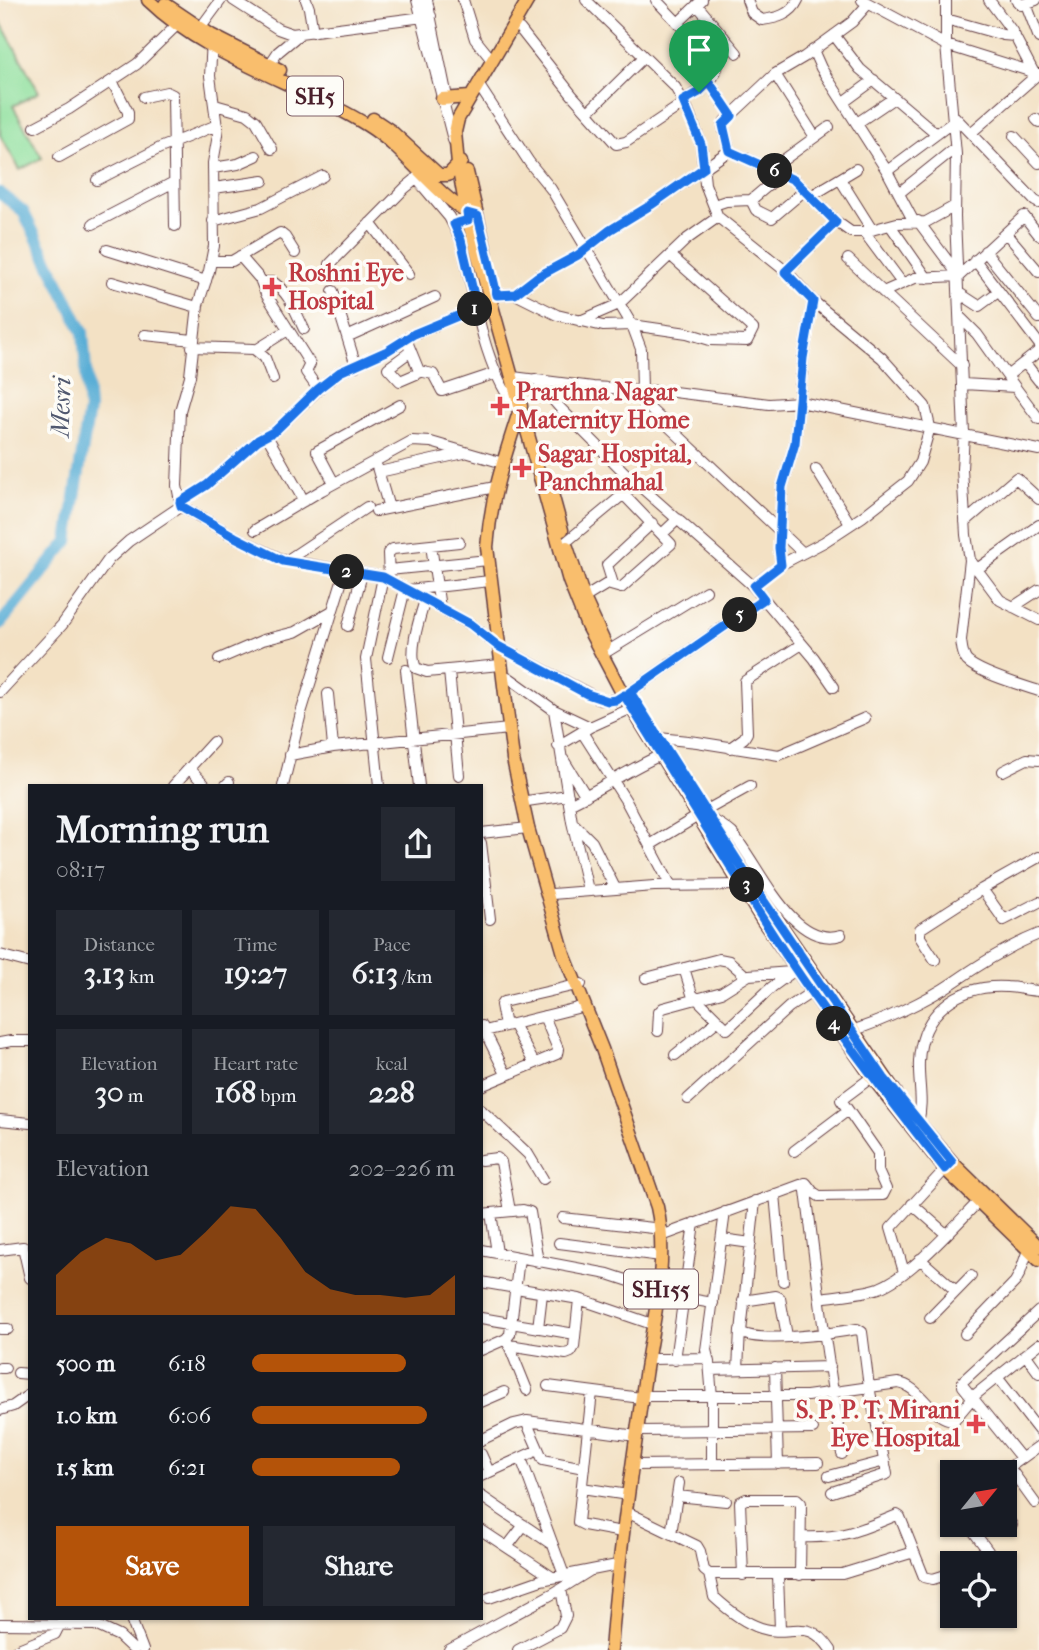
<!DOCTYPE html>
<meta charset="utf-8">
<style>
:root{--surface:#171b24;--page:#242831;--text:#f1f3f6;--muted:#9ea1a6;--accent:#b45309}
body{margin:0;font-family:"IM FELL French Canon",serif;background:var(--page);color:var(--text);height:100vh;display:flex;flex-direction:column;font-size:26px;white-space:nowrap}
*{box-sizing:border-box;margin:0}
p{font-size:23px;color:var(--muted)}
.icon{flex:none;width:38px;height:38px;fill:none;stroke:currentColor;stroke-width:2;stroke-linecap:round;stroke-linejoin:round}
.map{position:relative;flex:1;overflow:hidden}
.panel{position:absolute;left:28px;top:784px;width:455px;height:836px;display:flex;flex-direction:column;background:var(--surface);border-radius:0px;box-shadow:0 2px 5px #0004}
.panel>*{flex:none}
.needle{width:46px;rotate:60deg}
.fabs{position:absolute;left:940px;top:1460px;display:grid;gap:14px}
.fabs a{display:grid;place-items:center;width:77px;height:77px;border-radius:0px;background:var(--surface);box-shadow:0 2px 5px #0004;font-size:35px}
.pin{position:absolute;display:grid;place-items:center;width:60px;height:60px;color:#fff;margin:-72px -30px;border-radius:50% 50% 50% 0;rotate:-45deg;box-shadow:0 0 7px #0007}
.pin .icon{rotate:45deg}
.km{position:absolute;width:35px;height:35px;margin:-18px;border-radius:50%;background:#222;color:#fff;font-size:19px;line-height:35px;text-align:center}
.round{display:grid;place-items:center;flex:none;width:74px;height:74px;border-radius:0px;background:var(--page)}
.overview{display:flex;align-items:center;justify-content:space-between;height:119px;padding:0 28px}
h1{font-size:38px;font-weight:700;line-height:52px}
.figures{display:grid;grid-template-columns:repeat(3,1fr);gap:10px;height:119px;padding:7px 28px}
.figures div{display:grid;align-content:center;border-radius:0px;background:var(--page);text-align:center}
.figures b{font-size:30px;font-weight:700}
.figures small{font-size:19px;font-weight:400}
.figures p{font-size:19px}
.chart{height:196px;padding:14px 28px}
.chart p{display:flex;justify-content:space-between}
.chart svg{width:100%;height:126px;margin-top:7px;fill:var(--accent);opacity:.7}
.cta{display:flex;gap:14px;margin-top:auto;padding:14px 28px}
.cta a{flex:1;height:80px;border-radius:0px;background:var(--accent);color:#fff;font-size:28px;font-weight:700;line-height:80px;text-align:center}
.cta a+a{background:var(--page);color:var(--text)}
ul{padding:0 28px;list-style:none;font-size:23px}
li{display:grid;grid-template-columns:112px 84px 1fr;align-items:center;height:52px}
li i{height:18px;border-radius:9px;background:var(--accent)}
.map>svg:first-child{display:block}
.green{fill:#91e09f;stroke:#6e8065;stroke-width:2}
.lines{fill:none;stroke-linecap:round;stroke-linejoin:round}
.river{stroke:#5aaed6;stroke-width:12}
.minor-casing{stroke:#633c42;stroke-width:12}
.major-casing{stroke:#633c42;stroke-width:15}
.minor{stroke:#fff;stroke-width:10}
.major{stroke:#f9be6d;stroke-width:12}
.route-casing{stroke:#fff;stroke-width:14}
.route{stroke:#1a73e8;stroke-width:9}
.health-dot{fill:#e0444e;stroke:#fdfcf7;stroke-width:2.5}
.labels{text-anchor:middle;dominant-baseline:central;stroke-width:7;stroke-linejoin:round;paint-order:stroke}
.shield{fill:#fdfcf7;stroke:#806168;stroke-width:2}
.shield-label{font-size:23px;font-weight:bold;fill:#4a1f2b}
.health-label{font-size:24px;font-weight:bold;fill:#be3a42;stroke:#fdfcf7;text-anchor:start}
.water-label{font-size:26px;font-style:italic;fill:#50586f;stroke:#fdfcf7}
</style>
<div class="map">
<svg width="1039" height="1650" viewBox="0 0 1039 1650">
<rect width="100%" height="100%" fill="#fdfcf7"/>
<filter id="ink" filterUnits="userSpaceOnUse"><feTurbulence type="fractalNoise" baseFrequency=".0143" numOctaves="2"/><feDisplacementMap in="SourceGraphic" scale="14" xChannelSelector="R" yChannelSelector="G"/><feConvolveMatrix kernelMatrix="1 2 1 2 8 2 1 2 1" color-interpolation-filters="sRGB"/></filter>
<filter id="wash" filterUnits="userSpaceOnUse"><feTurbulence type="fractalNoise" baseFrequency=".00686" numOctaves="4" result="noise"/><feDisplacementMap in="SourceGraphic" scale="28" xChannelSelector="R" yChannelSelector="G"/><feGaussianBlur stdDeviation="1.57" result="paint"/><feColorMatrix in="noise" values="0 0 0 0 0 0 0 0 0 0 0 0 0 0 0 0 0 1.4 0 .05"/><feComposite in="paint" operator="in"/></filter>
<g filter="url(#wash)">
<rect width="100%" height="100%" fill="#f3e1c4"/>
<!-- green -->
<path class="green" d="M0 21 39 92 13 106 42 158 20 170 0 135Z"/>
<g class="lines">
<!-- river -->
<path class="river" d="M0 193 23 211 83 332 89 409 68 541 0 624"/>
</g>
</g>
<g filter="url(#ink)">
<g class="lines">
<!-- minor casing -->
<g class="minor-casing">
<path id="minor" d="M233 0 278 29 292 34 431 16
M306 0 309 8 313 32
M417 0 453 140
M427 0 448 102
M463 0 475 39 492 60
M586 0 675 87 687 108 701 144 705 184 718 217 788 273 813 301 882 358 925 406 930 427 920 462 908 481 862 517 824 542 782 564 753 586
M656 0 718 65C714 83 698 92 683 101
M747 0 752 13 762 20C777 18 791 15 798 0
M862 0 946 45 1039 74
M946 0V45L956 154 955 217 964 434 962 469 966 535 970 560 961 640C962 647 962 655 967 661 979 673 1021 685 1039 691
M989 0 1012 31 1034 73
M1016 0 1021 5 1036 0
M1026 4 1039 38
M697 5 737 53
M946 19 1003 35 1015 36
M678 23 702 0
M520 29 572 95 616 144 626 142 684 103
M196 34 221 0
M834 35 860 69 937 134
M212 40 210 76 218 135 213 163 214 246 209 271 198 305 190 376 180 411 177 486 181 506 235 537 283 560 383 577 470 624 498 646 601 700H616L630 692 764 599
M813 50 821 68 887 171 914 222
M708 53 724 37
M266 70 278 52 301 33
M775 74 815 137
M709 82 732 116
M478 84 529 162 551 189 632 325 641 349 642 390
M144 97 167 92 173 95 175 226
M844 102 874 80
M215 105 247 114 256 121 272 149
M588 112 644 57
M953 115 1035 201 1039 203
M1036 119 1039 122
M857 123 894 98
M35 127 69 109 137 64 178 24
M972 132 1038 74
M1014 136 1039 163
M729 151 723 126 725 121 775 74 804 57 852 22 868 4
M59 157 128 119V112L112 81
M213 168 238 164 256 156
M771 169 829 127
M887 171 953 122
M782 174 751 200 756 210 772 218 805 190
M416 178 449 217 461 240C474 293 483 370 519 411
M840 179 872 230
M97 180 160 148 217 125
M214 188 263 181
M899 193 955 148
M811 196 856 169
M714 205 726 201 751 200
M213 221 261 208 323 176
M918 221 959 276
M370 223 409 274
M93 224 174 182
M890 225 927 278
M864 232 902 283
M1006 233 1039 272
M107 250 206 281
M985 251 1039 318
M240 256 260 279 266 294 310 364 306 372 318 389
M848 259 962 366
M975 260 1039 344
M212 261H232L280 233 285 237 295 253
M330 264 405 188 421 175
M785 272 836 222
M112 282 197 307
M262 282H273C290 294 295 311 304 329
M333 291 356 366
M883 292 915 278 959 276 1024 216 1039 235
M959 293 979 306 998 292
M515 294 537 277 578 255 610 230 651 205 729 151 794 180 834 220 851 232H864L897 223 926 222 955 206
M497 295 515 294 557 315 603 326 632 325 687 333 710 340 747 341 753 329 670 255
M961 318 977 334 1015 387
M580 321 619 304 687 239 718 217
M145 335 193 340
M349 336 435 297
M406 339 419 371 433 374 442 391 496 373
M192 347 254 349 265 358 273 379
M256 350 288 330
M411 351 388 368 400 381 421 372
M1025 363 1039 381
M1007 376 1039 351
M513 377 593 387 674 392 769 404 800 402 1039 450
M535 379 561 409 625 473 753 586 814 658 834 687
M963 384 1015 387 1039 419
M629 389 803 553
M267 436 304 501
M377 467 389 508
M816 469 850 524
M379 472 464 453
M334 483 317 451 400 405
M180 502 207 485 258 440 275 431 323 385 340 372 387 351 414 334 477 308
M376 511 495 487
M965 522 1016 478 1039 499
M255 530 322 490 412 441 431 442 503 463
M662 534 678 519
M566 542 637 483
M431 545 440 608
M970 560 1000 600 1039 620
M286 561 367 507
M781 565 779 548 782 487 795 443 803 358 813 301
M977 569 1039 525
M389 570 488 560
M389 580 388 553 393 549 459 542
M613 584 607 565 652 523
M408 590 490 581
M584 598 607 584 621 588 671 544 623 494
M425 600C420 617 408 651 416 668L427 672 500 665
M1013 607 1039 590
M348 626 362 574
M608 651 706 591
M388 657 405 589
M219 659 263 640 295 632 332 611
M406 670 419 786
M449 671 459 775
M508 677 554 710 590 727
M0 692 62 625 109 559 129 541 181 506
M328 694 333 747
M554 710 572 822 588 890
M582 732 626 801 671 886
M659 738 697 742 779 755 865 718
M558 746 590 727 632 708
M730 748 744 738 747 733 745 681 802 644
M290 755 333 747 509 729
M563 759 586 796
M190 769 206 786
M1003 771 1027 759 1039 760
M173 786 213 742
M225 786 229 782
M283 786 301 713 345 571
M379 786 366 659 383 577
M527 801 568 795
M569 804C601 789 629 769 661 755
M705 811 750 786
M709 818C717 822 725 827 732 833 759 864 792 950 841 935
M573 823 592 842 615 888
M481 833 528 828
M481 843 490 919
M650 845 698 816
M982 889 1004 920 1039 902
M552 894 654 886 744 885
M0 955 30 963
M935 960 920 937V929L982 889 1039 857
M684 968 692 994 727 1029 772 987 802 965
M646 978 719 959 729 961 746 976
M513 1024 534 1063
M482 1026 506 1074
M505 1026 501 1005 503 1002 581 984
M658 1031 659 1012 663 1008 722 992 749 975 791 972
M851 1031C883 1021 926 1001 954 982 980 964 1009 946 1039 934
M481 1032 585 1006
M0 1043 11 1041H30
M675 1055 717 1021
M481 1086 557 1054 558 1049 544 1016
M688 1099 789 1007 818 988
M481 1110 528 1154 543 1179
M0 1120 30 1123
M918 1122C924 1102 918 1083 919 1062 921 1013 957 984 1007 987 1017 987 1028 991 1039 991
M794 1151 847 1111
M481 1160 497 1158 501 1162 510 1211
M805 1183 821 1310 842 1454
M775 1194 783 1281
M755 1201 741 1332C758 1344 835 1333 857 1329L862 1332 869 1387 887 1474 832 1492
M912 1204 946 1234
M491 1213 497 1253
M481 1214 523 1210 530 1212 538 1262
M563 1218 662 1229
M667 1234 806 1183 813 1192 819 1196 883 1195 886 1189 878 1171V1153L841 1100 872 1077
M722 1239 751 1243
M559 1243 661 1256
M0 1250 23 1247 30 1278
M481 1250 608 1274 657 1290
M920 1259 956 1291
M904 1272 891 1228 949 1165
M481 1282 579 1299 652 1324
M660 1294 713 1303
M820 1298C839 1295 861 1294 879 1288 912 1275 956 1224 982 1198
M743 1301 776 1296 780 1298 787 1336
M481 1318 575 1334
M930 1318 971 1276
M538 1328 542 1294
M0 1329H8
M965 1334 1015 1282 1020 1273 1028 1250
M508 1343 527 1390
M509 1345 566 1354 571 1352 574 1347 579 1299
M481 1350 506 1339 510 1334 519 1258
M1025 1354 1039 1373
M651 1359 708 1358
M675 1360 694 1223
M0 1368H5
M775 1368 778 1464
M738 1369 740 1330
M710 1370 830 1367
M18 1373 30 1374
M997 1377 1039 1431
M548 1386 641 1398
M592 1392 578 1522 584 1525 622 1532
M646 1396H807L898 1383C921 1386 932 1420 954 1420L975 1395 1039 1344
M481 1402 504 1392
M0 1410 13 1406 30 1394
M526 1421 543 1460 584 1468
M641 1431 813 1429
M481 1440 514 1424 527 1421 636 1436
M481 1454 489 1472
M521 1458 564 1575
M1021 1458 963 1386V1381L1039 1311
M712 1464V1397L709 1362 706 1350 725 1212
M636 1465 818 1463
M1009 1467 1035 1503
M1003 1472 1039 1446
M481 1476 538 1450
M829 1476 885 1461
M582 1488 628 1495
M481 1496 550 1543
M677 1496 726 1501
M631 1514 697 1546 700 1551 704 1570 709 1574H842L914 1552
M1004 1514 1012 1525
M968 1524 988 1551 985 1557 974 1563
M481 1530 552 1577
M671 1534 679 1483
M801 1537C841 1539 861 1530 897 1515L900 1517 924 1577 933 1579 952 1573
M507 1547 524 1525
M709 1574 714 1597C726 1608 745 1623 761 1628 790 1638 808 1615 831 1650
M743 1575 740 1502 746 1499H797L801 1503 800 1575
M778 1575 780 1629
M489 1598 541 1580 617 1565
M131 1619 143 1650
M0 1624 95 1625 119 1636 134 1650
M16 1650 55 1634 60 1624
M449 1650 554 1593 591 1570
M518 1650 560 1628 566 1616 561 1589"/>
</g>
<!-- major casing -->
<g class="major-casing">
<path id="major" d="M148 0C209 59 296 81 367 125 406 149 431 191 469 213
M528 0 458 119 455 132 458 165 468 220 569 581 587 626 620 689 763 921 872 1077 945 1169 1039 1260
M165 4 211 35 280 70
M442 99 470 97
M373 119 391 131 439 175H448L461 162
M467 172 486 253
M521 406C505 456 491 494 487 547L513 759 528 828 564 954 602 1049 657 1207C669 1261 653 1321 645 1375 632 1467 618 1558 611 1650
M551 490 562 530
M567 547 584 598 605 644
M736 860 896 1093
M922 1127 952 1162 1039 1247"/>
</g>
<!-- minor -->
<use href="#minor" class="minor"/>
<!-- major -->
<use href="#major" class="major"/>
</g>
</g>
<g class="lines" filter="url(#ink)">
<!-- route casing -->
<g class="route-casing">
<path id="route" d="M699 92 683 101 701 144 704 168 651 205 610 230 578 255 537 277 515 294 497 295 478 216 467 213 468 220 454 224 461 240 477 308 414 334 387 351 340 372 318 389 275 431 258 440 207 485 180 502 181 506 235 537 283 561 383 577 470 624 498 646 587 694 608 701 616 700 624 695 742 885H753L884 1078 952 1162 945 1169C873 1078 801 985 742 885H753L630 692 764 599 754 586 781 565 779 548 782 487 795 443 803 358 813 301 785 272 836 222 794 180 729 151 723 125 732 116 709 82 699 92"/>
</g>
<!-- route -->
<use href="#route" class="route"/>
</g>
<!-- markers -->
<g class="health-dot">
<path d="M268.5 276.5h7v7h7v7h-7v7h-7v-7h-7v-7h7z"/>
<path d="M496.5 395.5h7v7h7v7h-7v7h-7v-7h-7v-7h7z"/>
<path d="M518.5 457.5h7v7h7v7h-7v7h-7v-7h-7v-7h7z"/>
<path d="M972.5 1413.5h7v7h7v7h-7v7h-7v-7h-7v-7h7z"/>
</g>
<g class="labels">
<!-- shield labels -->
<g class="shield">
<rect x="287" y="76.5" width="56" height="39" rx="5"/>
<rect x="624" y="1269.5" width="74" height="39" rx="5"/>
</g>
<g class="shield-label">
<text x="315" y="96">SH5</text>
<text x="661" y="1289">SH155</text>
</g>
<!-- health labels -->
<g class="health-label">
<text x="288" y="273">Roshni Eye<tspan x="288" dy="28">Hospital</tspan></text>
<text x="516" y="392">Prarthna Nagar<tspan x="516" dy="28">Maternity Home</tspan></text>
<text x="538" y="454">Sagar Hospital,<tspan x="538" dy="28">Panchmahal</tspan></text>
<text x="960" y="1410" text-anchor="end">S. P. P. T. Mirani<tspan x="960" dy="28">Eye Hospital</tspan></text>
</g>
<!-- water labels -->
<g class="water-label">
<text transform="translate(61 407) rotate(-88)">Mesri</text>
</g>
</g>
</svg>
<div class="fabs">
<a><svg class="needle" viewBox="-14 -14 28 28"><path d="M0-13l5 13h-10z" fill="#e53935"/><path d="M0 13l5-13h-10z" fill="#9ea1a6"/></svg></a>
<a><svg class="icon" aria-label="locate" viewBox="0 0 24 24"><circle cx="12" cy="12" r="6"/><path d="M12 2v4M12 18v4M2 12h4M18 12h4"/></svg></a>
</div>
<div class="pin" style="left:699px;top:92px;background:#1e9e55"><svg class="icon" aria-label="arrive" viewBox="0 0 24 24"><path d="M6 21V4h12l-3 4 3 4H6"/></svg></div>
<b class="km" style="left:475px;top:309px">1</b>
<b class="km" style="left:347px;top:572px">2</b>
<b class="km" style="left:747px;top:885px">3</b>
<b class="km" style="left:834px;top:1024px">4</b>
<b class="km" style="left:740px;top:615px">5</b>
<b class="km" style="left:775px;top:171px">6</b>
<section class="panel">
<div class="overview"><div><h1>Morning run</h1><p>08:17</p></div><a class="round"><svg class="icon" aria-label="share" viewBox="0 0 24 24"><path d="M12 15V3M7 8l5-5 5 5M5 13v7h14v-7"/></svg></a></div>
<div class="figures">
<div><p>Distance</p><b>3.13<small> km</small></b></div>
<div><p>Time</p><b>19:27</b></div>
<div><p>Pace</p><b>6:13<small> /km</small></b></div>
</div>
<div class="figures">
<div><p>Elevation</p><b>30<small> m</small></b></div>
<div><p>Heart rate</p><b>168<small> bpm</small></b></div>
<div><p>kcal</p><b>228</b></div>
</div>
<div class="chart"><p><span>Elevation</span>202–226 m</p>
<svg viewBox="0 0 160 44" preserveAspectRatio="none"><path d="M0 44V30L10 22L20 17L30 19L40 25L50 23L60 15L70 6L80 7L90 17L100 29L110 35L120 37L130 37L140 38L150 37L160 30V44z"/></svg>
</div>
<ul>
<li><b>500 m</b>6:18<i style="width:76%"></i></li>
<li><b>1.0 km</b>6:06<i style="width:86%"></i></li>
<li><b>1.5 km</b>6:21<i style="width:73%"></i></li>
</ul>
<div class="cta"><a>Save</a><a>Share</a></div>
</section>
</div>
